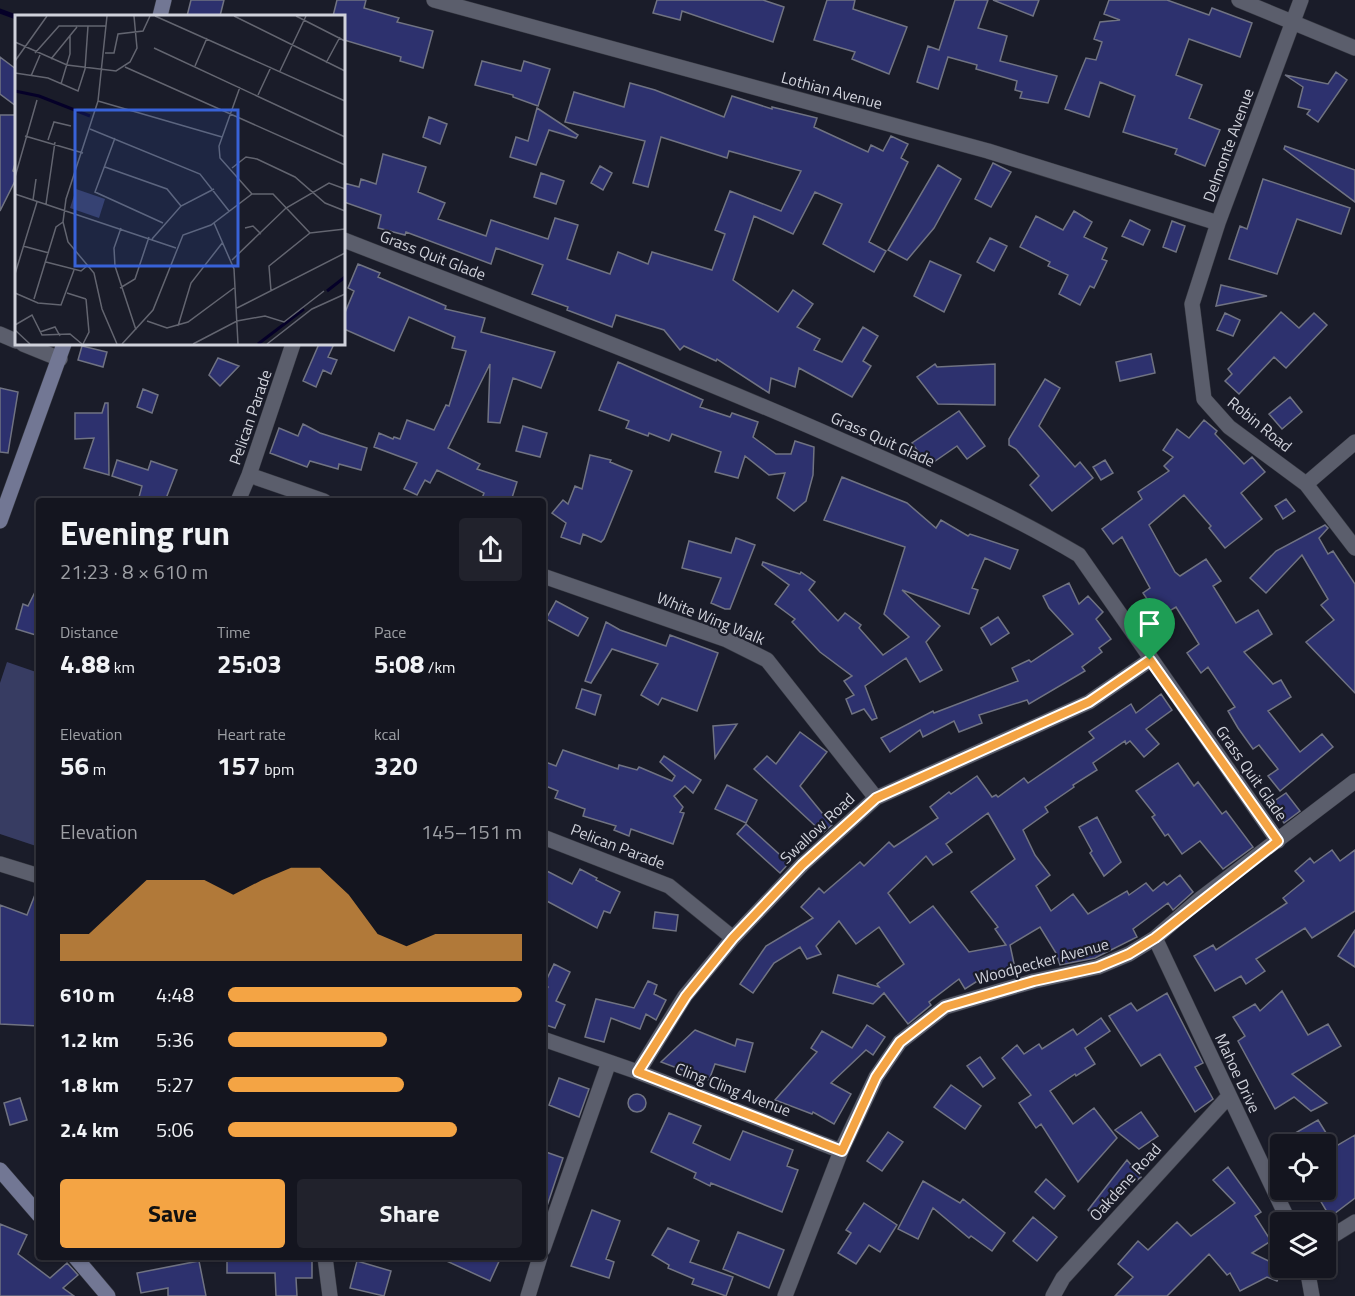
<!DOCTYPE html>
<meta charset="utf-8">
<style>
:root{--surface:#14151f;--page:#21222c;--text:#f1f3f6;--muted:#9d9fa4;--line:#33343d;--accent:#f4a444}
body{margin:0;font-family:"Titillium Web",sans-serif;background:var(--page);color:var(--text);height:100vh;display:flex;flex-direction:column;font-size:22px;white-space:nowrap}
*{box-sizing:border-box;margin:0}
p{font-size:20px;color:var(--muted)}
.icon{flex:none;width:33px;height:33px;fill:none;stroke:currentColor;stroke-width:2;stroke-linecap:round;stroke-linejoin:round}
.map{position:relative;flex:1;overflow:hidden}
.panel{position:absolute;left:36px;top:498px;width:510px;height:762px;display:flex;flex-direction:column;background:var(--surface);border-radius:6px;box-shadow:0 2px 4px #0004,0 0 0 2px var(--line)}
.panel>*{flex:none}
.tools{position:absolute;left:1270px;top:1134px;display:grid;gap:12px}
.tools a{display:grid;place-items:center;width:66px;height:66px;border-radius:6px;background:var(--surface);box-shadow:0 2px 4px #0004,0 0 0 2px var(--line);font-size:30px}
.pin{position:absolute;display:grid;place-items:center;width:51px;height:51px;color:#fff;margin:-62px -26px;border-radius:50% 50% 50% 0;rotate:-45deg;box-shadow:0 0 6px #0007}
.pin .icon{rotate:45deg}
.round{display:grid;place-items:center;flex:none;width:63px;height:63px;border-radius:6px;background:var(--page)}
.summary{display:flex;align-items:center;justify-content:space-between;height:102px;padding:0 24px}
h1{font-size:33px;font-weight:700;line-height:45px}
.stats{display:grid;grid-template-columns:repeat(3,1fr);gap:9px;height:102px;padding:6px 24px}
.stats div{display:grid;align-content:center}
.stats b{font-size:26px;font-weight:700}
.stats small{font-size:16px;font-weight:400}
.stats p{font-size:16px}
.chart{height:168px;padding:12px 24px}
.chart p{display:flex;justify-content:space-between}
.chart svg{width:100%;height:108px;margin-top:6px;fill:var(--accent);opacity:.7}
.button{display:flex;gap:12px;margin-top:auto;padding:12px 24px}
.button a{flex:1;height:69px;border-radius:6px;background:var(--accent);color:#111;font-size:24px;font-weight:700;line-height:69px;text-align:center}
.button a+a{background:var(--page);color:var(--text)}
ul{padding:0 24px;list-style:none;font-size:20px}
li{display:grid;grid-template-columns:96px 72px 1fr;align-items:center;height:45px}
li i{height:15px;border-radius:8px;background:var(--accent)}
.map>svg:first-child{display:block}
.green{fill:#373c62}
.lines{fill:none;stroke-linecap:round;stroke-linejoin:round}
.stream{stroke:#050028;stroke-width:5}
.building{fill:#2d316e;stroke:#707382;stroke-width:1.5;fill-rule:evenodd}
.street-casing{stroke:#363841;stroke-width:16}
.secondary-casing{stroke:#363841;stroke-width:16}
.street{stroke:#5b5e6c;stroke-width:15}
.secondary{stroke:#727794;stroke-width:15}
.route-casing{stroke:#fff;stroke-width:12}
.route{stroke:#f4a444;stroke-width:8}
.labels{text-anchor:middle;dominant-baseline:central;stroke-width:4.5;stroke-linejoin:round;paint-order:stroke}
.street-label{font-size:16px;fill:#d0d2db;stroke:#1a1c29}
.inset-river{fill:none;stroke:#050028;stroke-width:3}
.inset-road{fill:none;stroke:#636570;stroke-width:1.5}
.view{fill:#3862d8;fill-opacity:0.15;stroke:#3862d8;stroke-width:3}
.inset-edge{fill:none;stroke:#d0d2db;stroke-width:3}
</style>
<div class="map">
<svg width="1355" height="1296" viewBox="0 0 1355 1296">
<rect width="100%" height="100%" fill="#1a1c29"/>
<!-- green -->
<path class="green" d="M7 662 39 673V847L0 834V683Z"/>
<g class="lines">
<!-- stream -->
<path class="stream" d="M0 11 16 17"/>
</g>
<!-- building -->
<path class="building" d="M191 0H224L220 16H187Z
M337 0H366L364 8 399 18 397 22 433 31 423 68 400 61 401 57 344 40V16H333Z
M657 0H763L784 7 773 42 682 11 680 20 653 13Z
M827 0H855L853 9 907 27 889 74 852 59 855 52 814 40Z
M955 0H988L978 28 1007 36 1000 61 1057 76 1048 103 1020 98 1022 92 1015 90 1017 81 976 69 977 65 948 57 938 89 917 82 928 46 939 50Z
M993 0H1039L1033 16Z
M1109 0H1167L1209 15 1212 8 1252 23 1240 57 1189 39 1176 75 1202 85 1189 118 1220 130 1205 166 1175 154 1177 149 1123 132 1135 96 1100 82 1089 117 1065 109 1086 58 1096 60 1102 42 1094 39 1100 22 1120 20 1104 14Z
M0 57 16 69V106L0 94Z
M482 61 521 71 524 61 550 69 538 106 513 97V95L475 85Z
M1336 72 1347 80 1318 122 1307 114 1310 110 1298 107 1303 87 1285 75 1328 84Z
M630 83 655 90 724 117 732 96 772 109V107L817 118 814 127 868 152 871 145 883 151 891 136 908 144 901 158 908 162 869 242 886 251 874 272 823 244 842 204 815 192 793 234 754 216 733 280 778 312 793 290 813 304 797 327 820 339 814 350 842 362 863 327 878 336 863 361 871 366 852 397 799 368 795 387 771 378 769 393 717 359 716 361 684 346 680 350 664 330 616 315 612 327 567 310 568 307 532 294 543 265 496 248 491 264 406 232 405 235 378 228 381 215 344 202V183L359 187 361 179 376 184 383 154 426 167 418 192 445 203 438 219 486 236 491 220 548 239 555 218 578 225 567 259 610 274 618 252 648 264 652 252 712 270 725 234 715 230 730 191 781 211 801 171 729 151 727 158 661 137 648 187 633 183 645 141 565 122 574 92 624 107Z
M537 108 578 135 576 138 549 130 536 165 510 157 516 137 528 141Z
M0 115H16V160L13 171 16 173V179L0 211Z
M429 117 447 124 440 144 423 137Z
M1285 146 1355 170V202L1284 149Z
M993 163 1011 172 991 207 975 199Z
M938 165 961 179 934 228 907 260 888 250Z
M600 166 612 173 603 190 591 183Z
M541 173 564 181 556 204 534 197Z
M1263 179 1350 208 1341 234 1297 219 1277 274 1229 259 1240 226 1247 229Z
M1074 211 1092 222 1084 237 1107 248 1102 259 1107 261 1094 288 1090 286 1080 305 1059 294 1068 275 1048 266 1050 262 1020 247 1036 216 1063 230Z
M1130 220 1150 230 1143 245 1122 236Z
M1172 221 1185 226 1176 252 1163 247Z
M990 238 1007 246 994 271 977 262Z
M930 261 961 275 944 312 914 296Z
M358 264 380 273 378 277 446 306 445 309 485 318 481 332 555 352 541 388 513 378 500 423 488 422 490 364 448 448 480 464 477 469 517 482 511 501H481L484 493 437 470 430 483 425 480 417 495 404 489 417 463 374 447 379 433 393 439 394 437 400 439 407 420 434 430 446 405 449 406 466 351 452 348 455 337 409 317 394 351 344 329V315L354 291 348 288Z
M1221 285 1267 296 1216 306Z
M1281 312 1299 328 1314 313 1327 325 1286 368 1274 357 1239 394 1225 381 1232 374 1228 369Z
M1225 313 1240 320 1233 336 1217 330Z
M319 344H334L328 357 337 360 331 374 323 370 316 387 303 381Z
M82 346 107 352 103 367 78 360Z
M1151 354 1155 373 1120 381 1116 362Z
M218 358 239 366 220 386 209 375Z
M618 362 703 400 700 407 730 417 732 413 758 422 753 437 776 454H791L795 441 814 447 813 475 806 501 794 511 777 498 785 473 769 475 745 456 738 478 715 472 721 452 672 434 669 441 649 433 648 436 626 428 629 421 599 410Z
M935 364 937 367 995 364V405L938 404 917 377Z
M1045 379 1060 388 1039 426 1075 467 1080 462 1093 478 1052 511 1030 485 1039 476 1016 449 1009 445V439Z
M0 388 18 392 8 453 0 452Z
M143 389 158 395 152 413 137 407Z
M1290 397 1302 412 1282 429 1269 414Z
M105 403H108L109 475 84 468 94 438 75 439V413H102Z
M959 411 985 446 967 459 957 446 928 466 912 443Z
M1204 420 1217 431 1215 434 1244 464 1252 457 1265 472 1241 493 1262 519 1225 548 1209 528 1211 526 1184 495 1149 525 1175 572 1180 576 1206 559 1221 581 1213 586 1236 623 1258 610 1272 634 1244 652 1273 684 1281 680 1291 697 1268 711 1300 752 1322 734 1333 747 1280 791 1268 776 1278 769 1259 745 1253 749 1238 728 1228 711 1235 707 1208 667 1201 673 1187 653 1199 644 1176 607 1159 617 1143 593 1150 588 1122 537 1113 544 1102 529 1142 499 1138 492 1169 471 1164 466 1173 457 1163 450 1177 429 1189 438Z
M303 424 320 433 367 448 361 470 339 464 338 469 310 461 307 467 270 453 279 428 298 436Z
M523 426 547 433 540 457 516 451Z
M590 455 611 460 610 462 632 471 604 539 601 542 583 534 580 544 561 537 566 523 552 513 563 500 568 504 575 486 582 489Z
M117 460 148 470 151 461 177 470 165 501H138L142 486 112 476Z
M1105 460 1113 473 1101 480 1093 467Z
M842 477 907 503 936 528 941 520 968 536 970 534 1018 550 1010 569 985 558 972 588 978 590 969 614 902 590 940 626 926 642 942 670 920 682 906 658 865 686 877 718 872 720 864 709 852 714 846 699 854 695 844 681 852 676 820 652 792 622 795 619 775 604 789 585 762 565 763 562 800 574 801 572 815 582 809 590 838 621 845 613 861 625 859 628 883 655 909 637 884 614 905 547 824 520Z
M1286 499 1295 511 1283 519 1275 506Z
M1325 525 1328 528 1319 538 1328 554 1333 551 1355 584V693L1306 642 1334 620 1321 605 1328 599 1302 555 1266 593 1250 578 1276 551Z
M736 538 755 545 730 609H725L711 603 721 578 682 568 689 541 731 553Z
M1069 583 1079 604 1088 596 1103 612 1096 619 1111 639 1099 648 1102 652 1082 667 1085 671 1029 704 1027 700 979 715 982 723 959 732 954 721 923 737 920 730 890 752 881 738 933 711 934 713 1018 681 1012 668 1029 660 1031 662 1073 634 1049 608 1043 596Z
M39 584V636L16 629 23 604 28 606Z
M556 601 588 618 578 636 546 619Z
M998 617 1009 633 991 645 981 628Z
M606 622 620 630 666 646 670 635 718 653 697 711 662 698 658 705 641 695 658 664 612 649 591 683 585 681Z
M582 689 601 695 595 715 576 708Z
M1161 694 1172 710 1146 729 1159 744 1144 757 1130 741 1126 744 1125 741 1093 763 1097 770 1073 785 1074 787 1045 807 1048 812 1023 830 1035 855 1050 875 1036 886 1051 911 1073 894 1088 914 1127 891 1129 895 1146 883 1153 891 1164 882 1167 885 1180 875 1193 892 1173 910 1168 903 1133 929 1137 937 1095 958 1060 965 1056 953 1040 927 1010 945 1016 973 979 980 965 989 959 979 929 1002 931 1005 908 1024 884 993 873 1004 833 993 838 975 879 987 877 984 904 964 879 927 856 944 839 921 816 946 821 954 807 959 800 947 774 963 753 993 740 984 766 946 813 918 801 907 819 888 824 893 860 862 864 866 889 842 894 847 938 818 930 807 949 792 951 794 977 776 992 797 996 795 998 797 1024 778 1028 783 1094 738 1089 732 1131 704 1136 713ZM988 813 1015 859 971 892 998 927 995 929 1006 945 969 952 933 906 910 923 888 893 926 856 933 865 952 852 946 844Z
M737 724 715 758 713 726Z
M800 732 827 752 800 786 832 825 823 833 754 769 767 756 776 764Z
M563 750 618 769 619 765 637 770 639 767 672 781 675 776 660 762 664 756 701 780 693 793 685 786 674 796 683 807 680 812 684 813 673 844 631 829 629 836 614 830 616 826 583 816 585 809 555 798 558 791 543 785V761L556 766Z
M1178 763 1194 786 1198 782 1222 814 1226 811 1253 847 1223 869 1200 841 1182 854 1168 834 1165 836 1152 817 1155 815 1136 791Z
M727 785 757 800 746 823 715 809Z
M1286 793 1300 811 1284 823 1270 804Z
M1097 817 1121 862 1104 876 1090 853 1092 851 1079 827Z
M746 824 789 863 780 873 737 834Z
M1332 850 1340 861 1355 850V911L1312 938 1305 928 1256 959 1265 971 1246 984 1241 976 1215 991 1194 956 1213 945 1216 950 1287 903 1283 898 1304 881 1295 871 1310 858 1314 863Z
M543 869 572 884 580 869 597 878 596 880 620 892 610 913 604 911 597 928 543 899Z
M38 887 39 1026 0 1024V905L27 915Z
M655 912 678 915 676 931 653 928Z
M1355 930V967L1338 956Z
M554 964 570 972 556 1001 565 1005 555 1028 543 1024V996L548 987 544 985Z
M648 981 657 985 654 994 666 1000 656 1020 646 1014 640 1029 611 1018 604 1042 585 1037 596 999 634 1008Z
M1282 991 1308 1035 1328 1024 1341 1046 1292 1074 1327 1103 1311 1111 1294 1097 1275 1109 1238 1041 1245 1036 1233 1017 1255 1004 1260 1011Z
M1167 993 1203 1063 1195 1067 1213 1099 1195 1112 1160 1054 1141 1066 1109 1016 1131 1003 1137 1011Z
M1101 1018 1110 1031 1085 1048 1095 1064 1076 1076 1075 1074 1050 1091 1073 1124 1094 1108 1117 1138 1078 1182 1041 1124 1036 1128 1019 1103 1031 1095 1002 1058 1017 1045 1024 1054 1039 1044 1042 1049 1073 1029 1077 1035Z
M867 1025 885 1037 873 1055 866 1050 831 1083 851 1094 834 1124 813 1112 812 1114 775 1100 817 1052 811 1048 822 1031 852 1048Z
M695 1030 735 1046 737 1039 753 1043 745 1072 715 1064 709 1080 661 1062Z
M980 1057 995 1078 983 1087 967 1066Z
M559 1078 589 1089 579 1117 549 1105Z
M951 1085 981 1106 965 1129 934 1107Z
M628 1103a9 9 0 1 1 18 0a9 9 0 1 1-18 0Z
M20 1098 27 1120 10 1125 4 1103Z
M1141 1112 1158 1136 1139 1149 1115 1130Z
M669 1113 701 1126 693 1143 730 1160 743 1131 793 1150 787 1166 798 1170 782 1212 711 1183 710 1186 694 1178 696 1173 651 1152Z
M1318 1120 1333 1144H1276Z
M888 1132 903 1142 882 1171 867 1161Z
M1355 1135V1198L1330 1217 1314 1190H1326V1152Z
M543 1151 563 1158 546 1209 543 1208Z
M1127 1160 1141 1177 1092 1214 1088 1210Z
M1228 1167 1261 1212 1255 1216 1271 1241 1252 1253 1283 1268 1277 1281 1267 1277 1240 1291 1230 1273 1227 1275 1209 1254 1167 1296H1115L1133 1277 1118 1264 1138 1241 1148 1250 1177 1222 1191 1236 1235 1203 1213 1180Z
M1046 1179 1065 1196 1054 1209 1035 1192Z
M923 1181 960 1203 963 1199 1005 1233 992 1251 971 1236 969 1238 933 1208 918 1239 898 1229Z
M864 1203 897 1225 880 1252 869 1245 856 1264 838 1253 851 1233 846 1230Z
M592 1210 620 1221 606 1259 614 1262 609 1278 571 1266Z
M1033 1217 1057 1237 1037 1261 1013 1241Z
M0 1224 27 1235 18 1254 50 1278 67 1263 78 1275 63 1288 74 1296H0Z
M668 1228 699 1241 690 1262 733 1277 726 1296 692 1284 694 1279 668 1268 669 1265 652 1255Z
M738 1232 784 1250 769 1288 723 1269Z
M227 1257H312V1278H296L297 1296H276L275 1273H227Z
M438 1257H501L490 1281Z
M199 1261 206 1296H168V1288L141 1293 137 1273Z
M357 1261 391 1271 384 1296 350 1288Z"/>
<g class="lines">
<!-- street casing -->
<g class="street-casing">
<path id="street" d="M434 0 988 151 1218 223
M1239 0 1355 48
M1301 0 1218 223 1192 304 1204 399 1229 427 1306 484 1355 548
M344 240C510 305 678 368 841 440 922 475 1003 510 1079 555L1278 841
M0 334 16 341
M23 344 60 359
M249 475 324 501
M1306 484 1355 442
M238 501 249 475 293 344
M543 576 727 640 767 660 876 798
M543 837 669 886 733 938
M0 864 39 876
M1155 938 1289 1222
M543 1039 638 1072 841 1151
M638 1072 685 996 733 938 802 865 876 798 1089 702 1150 660
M1326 1240 1355 1222
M543 1249 609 1062
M325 1257 330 1296
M1307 1268 1312 1296
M528 1296 540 1257
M785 1296 841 1151 876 1077 900 1042 945 1007 1034 981 1098 967 1129 954 1155 938 1200 899 1355 781
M1053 1296 1063 1278 1229 1096"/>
</g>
<!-- secondary casing -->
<g class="secondary-casing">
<path id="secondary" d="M160 16 164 0
M0 521 64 344
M0 1170 39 1215
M75 1257 108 1296"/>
</g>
<!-- street -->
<use href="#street" class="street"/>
<!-- secondary -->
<use href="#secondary" class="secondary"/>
</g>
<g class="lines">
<!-- route casing -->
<g class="route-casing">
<path id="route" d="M1150 660 1278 841 1155 938 1129 954 1098 967 1034 981 945 1007 900 1042 876 1077 842 1151 638 1072 686 996 733 938 802 865 876 798 1089 702Z"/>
</g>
<!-- route -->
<use href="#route" class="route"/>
</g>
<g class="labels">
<!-- street labels -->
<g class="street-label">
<text transform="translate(832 90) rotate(15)">Lothian Avenue</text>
<text transform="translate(1228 145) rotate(-70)">Delmonte Avenue</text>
<text transform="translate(433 255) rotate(21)">Grass Quit Glade</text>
<text transform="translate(250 417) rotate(-71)">Pelican Parade</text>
<text transform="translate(1260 424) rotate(39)">Robin Road</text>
<text transform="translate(883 439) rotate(24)">Grass Quit Glade</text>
<text transform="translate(711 618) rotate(22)">White Wing Walk</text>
<text transform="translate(1252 773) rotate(55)">Grass Quit Glade</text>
<text transform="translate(817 828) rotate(-43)">Swallow Road</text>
<text transform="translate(618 846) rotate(21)">Pelican Parade</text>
<text transform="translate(1042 961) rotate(-15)">Woodpecker Avenue</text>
<text transform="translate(1238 1073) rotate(65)">Mahoe Drive</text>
<text transform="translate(733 1089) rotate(21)">Cling Cling Avenue</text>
<text transform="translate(1125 1182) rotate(-48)">Oakdene Road</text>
</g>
</g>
<!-- overview -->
<g transform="translate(15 15)">
<rect width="330" height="330" fill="#1a1c29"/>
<path d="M61 174 90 184 84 203 55 193Z" fill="#373c62"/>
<path class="inset-river" d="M0 76 24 81 75 101M312 276 330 262M243 329 289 294"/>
<path class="inset-road" d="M92 1 83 86 51 184 48 207 53 227 79 258 87 294 102 329M140 1 330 86M219 1 330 56M281 1 330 26M0 27 52 50 101 56 115 47 122 33 119 1M139 33 330 122M20 38 44 11H91M90 38H99L103 19 128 16 135 1M36 44 62 12M0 46 32 1M311 48 325 22M180 51 192 23M110 52 330 150M265 56 291 1M0 58 33 63 63 76 70 54 73 11M16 61 25 40M46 69 55 39V20M225 72 204 131 205 143 237 179M243 80 256 52M83 86 207 122M75 114 185 159 214 196M10 121 68 138M100 123 80 177 148 208M33 125 39 107 56 111M90 152 152 174 166 191M217 153 231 142 242 144 280 162 310 188 330 196M0 162 22 85M0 179 161 233M18 185 21 164M31 189 40 127M199 208 219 254 223 329M106 213 99 233 100 251 121 315M230 213 238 211 246 219M137 224 166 191 199 174M8 231 34 238M217 245 271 193 314 168 330 174M31 247 66 256 73 250M0 259 22 187M105 273 120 264 134 222M256 276 254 251 295 218M0 278 23 288 46 290 59 255M52 278 71 284M19 284 41 212 48 207M222 293 330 238M132 306 152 313 173 307 219 273M0 310 17 300 27 320 55 319 67 329M163 311 176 268 208 227M0 315 15 329M25 317 40 312 45 321M68 329 74 317 71 284M107 329 138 295 168 220 196 210 237 179H258L295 218 330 214M178 329 222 306 250 301 269 307 309 276M252 329 297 294 330 279"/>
<path class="view" d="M60 95H223V251H60Z"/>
<rect width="330" height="330" class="inset-edge"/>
</g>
</svg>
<div class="tools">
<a><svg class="icon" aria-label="locate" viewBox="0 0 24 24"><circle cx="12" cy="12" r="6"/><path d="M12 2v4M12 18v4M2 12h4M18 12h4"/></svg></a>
<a><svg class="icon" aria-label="layers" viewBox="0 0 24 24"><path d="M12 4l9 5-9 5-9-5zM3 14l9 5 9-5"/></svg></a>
</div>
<div class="pin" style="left:1150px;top:660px;background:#1e9e55"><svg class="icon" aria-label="arrive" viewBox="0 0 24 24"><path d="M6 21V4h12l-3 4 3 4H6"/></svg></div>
<section class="panel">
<div class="summary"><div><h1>Evening run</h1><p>21:23 · 8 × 610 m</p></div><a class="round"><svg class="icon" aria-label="share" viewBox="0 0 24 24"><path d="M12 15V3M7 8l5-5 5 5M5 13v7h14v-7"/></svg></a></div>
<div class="stats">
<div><p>Distance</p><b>4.88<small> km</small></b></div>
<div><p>Time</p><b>25:03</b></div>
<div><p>Pace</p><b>5:08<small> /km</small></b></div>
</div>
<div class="stats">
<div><p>Elevation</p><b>56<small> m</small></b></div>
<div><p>Heart rate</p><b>157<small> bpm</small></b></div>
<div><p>kcal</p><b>320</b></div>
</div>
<div class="chart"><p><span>Elevation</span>145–151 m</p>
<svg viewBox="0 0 160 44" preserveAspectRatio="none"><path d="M0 44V33L10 33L20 22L30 11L40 11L50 11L60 17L70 11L80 6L90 6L100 17L110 33L120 38L130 33L140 33L150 33L160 33V44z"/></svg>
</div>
<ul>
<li><b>610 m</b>4:48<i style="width:100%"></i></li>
<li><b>1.2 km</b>5:36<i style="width:54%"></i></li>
<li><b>1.8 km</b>5:27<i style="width:60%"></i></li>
<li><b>2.4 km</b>5:06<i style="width:78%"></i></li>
</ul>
<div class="button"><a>Save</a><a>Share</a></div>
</section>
</div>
